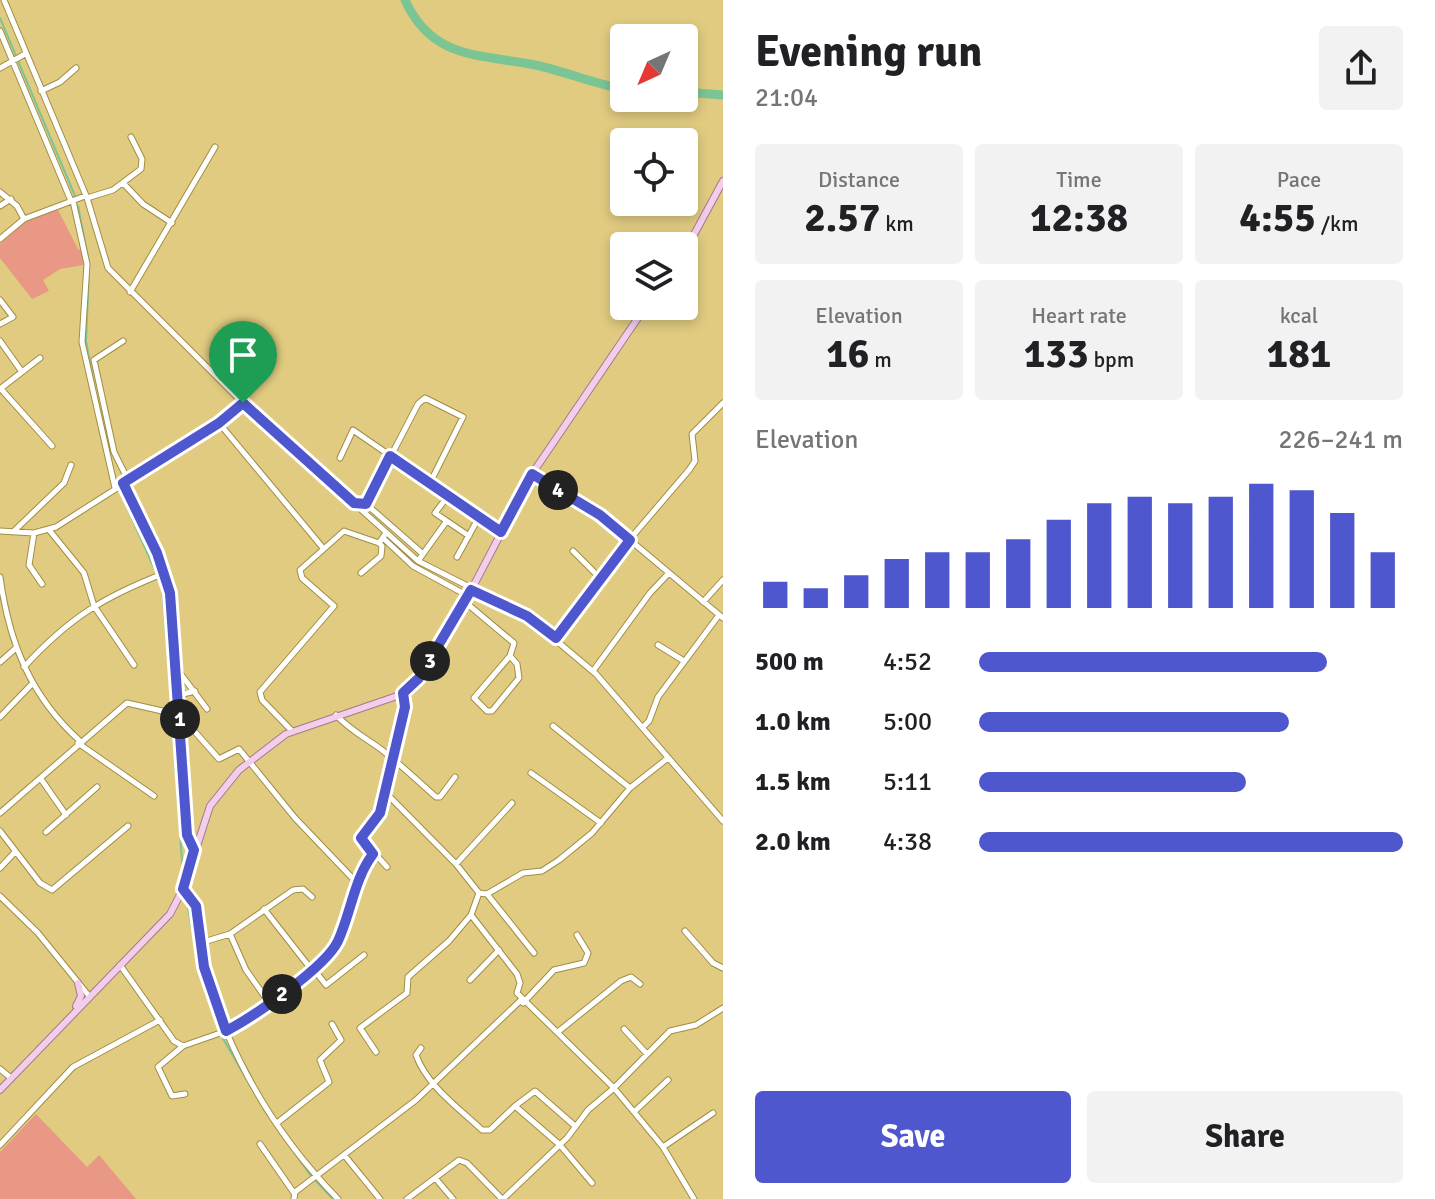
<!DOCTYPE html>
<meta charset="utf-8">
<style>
:root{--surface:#fff;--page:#f2f2f2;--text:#202124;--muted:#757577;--accent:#4e57cd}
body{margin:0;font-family:Signika,sans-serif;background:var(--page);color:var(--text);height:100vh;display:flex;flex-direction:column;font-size:30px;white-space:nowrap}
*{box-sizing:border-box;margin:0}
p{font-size:26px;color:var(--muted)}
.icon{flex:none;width:44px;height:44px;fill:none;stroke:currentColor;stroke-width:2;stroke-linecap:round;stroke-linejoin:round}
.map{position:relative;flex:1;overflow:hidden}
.drawer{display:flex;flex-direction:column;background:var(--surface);width:712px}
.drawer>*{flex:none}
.needle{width:52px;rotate:224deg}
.tools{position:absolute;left:610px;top:24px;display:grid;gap:16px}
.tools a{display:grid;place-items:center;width:88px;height:88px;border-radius:8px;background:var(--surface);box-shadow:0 4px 12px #0003;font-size:40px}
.pin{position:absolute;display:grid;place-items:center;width:68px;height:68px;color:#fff;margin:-82px -34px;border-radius:50% 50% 50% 0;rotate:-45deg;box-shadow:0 0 8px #0007}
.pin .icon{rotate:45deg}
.km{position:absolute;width:40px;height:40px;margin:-20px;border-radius:50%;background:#222;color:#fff;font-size:22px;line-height:40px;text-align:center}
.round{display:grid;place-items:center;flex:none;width:84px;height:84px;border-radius:8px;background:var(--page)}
.overview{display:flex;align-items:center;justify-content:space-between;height:136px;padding:0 32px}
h1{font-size:44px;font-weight:700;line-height:60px}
.figures{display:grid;grid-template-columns:repeat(3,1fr);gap:12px;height:136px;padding:8px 32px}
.figures div{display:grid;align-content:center;border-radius:8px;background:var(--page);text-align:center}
.figures b{font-size:40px;font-weight:700}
.figures small{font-size:22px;font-weight:400}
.figures p{font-size:22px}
.chart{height:224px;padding:16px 32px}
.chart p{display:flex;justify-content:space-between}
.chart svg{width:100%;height:144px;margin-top:8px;stroke:var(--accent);stroke-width:6}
.button{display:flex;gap:16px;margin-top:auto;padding:16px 32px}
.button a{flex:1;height:92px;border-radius:8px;background:var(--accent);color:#fff;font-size:32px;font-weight:700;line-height:92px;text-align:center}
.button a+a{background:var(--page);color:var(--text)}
ul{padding:0 32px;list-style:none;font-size:26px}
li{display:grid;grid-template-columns:128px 96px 1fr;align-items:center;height:60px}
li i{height:20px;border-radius:10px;background:var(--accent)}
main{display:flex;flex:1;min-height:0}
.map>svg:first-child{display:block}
.green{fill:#e89884}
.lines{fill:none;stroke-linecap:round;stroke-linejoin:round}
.stream{stroke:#7bc595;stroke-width:2}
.river{stroke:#7bc595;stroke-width:9}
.minor-casing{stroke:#a18e43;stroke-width:7}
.major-casing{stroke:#a47890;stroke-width:8}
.minor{stroke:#fff;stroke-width:5}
.major{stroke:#f3ceeb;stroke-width:6}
.route-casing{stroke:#fff;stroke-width:16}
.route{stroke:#4e57cd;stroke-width:10}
</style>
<main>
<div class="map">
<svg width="723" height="1199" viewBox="0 0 723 1199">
<rect width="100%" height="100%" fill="#e0cb80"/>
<!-- green -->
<path class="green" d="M57 208 78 249 82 250 83 265 60 269 43 280 49 291 32 299 0 258V244L27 220Z
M36 1114 87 1167 99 1155 136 1199H0V1152Z"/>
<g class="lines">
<!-- stream -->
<path class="stream" d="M0 18 75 196
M78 206 89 263
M89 273 86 341 92 374
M122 496 162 586 172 710
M172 721 183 875
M188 908 201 978 220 1029
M222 1037 265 1111 311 1176
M316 1181 333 1199"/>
<!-- river -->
<path class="river" d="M405 0C432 60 480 54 535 65 565 71 593 84 624 89
M684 92 723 95"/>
<!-- minor casing -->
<g class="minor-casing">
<path id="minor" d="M4 0 87 198 108 268 243 403 418 561 527 616 596 674 723 821
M0 31 71 201
M0 68 25 54
M41 91 60 82 76 68
M123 183 143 204 172 223
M0 192 17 206 24 219 0 239
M87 198 113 190 141 169 142 159 131 137
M73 201 87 264 82 342 115 488
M0 206 11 199
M24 219 85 196
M130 292 215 147
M0 300 13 317 0 324
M0 341 22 372
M123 341 94 360 114 452 128 480
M0 389 40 358
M1 389 52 446
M219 423 323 548
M340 458 353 430 501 532
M532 474 600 515 723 618
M123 483 157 553 170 593 187 835 194 850
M448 496 435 513 469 536
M366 504 418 404 425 398 463 417 430 483
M366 504 423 554
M0 531 34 533 56 527 219 423 243 403
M50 531 84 573 94 606 134 665
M13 532 64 483 71 465
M34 533 29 565 42 584
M383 538 413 566 468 596
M573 551 601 579
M457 557 479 517
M418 561 446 522
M361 573 381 556 382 546 379 543
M0 577C9 642 30 696 80 741
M465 602 514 643 510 656 474 698 487 711H492L519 678 517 664 510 656
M703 602 723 580
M556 638 618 553 689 470 695 461 692 434 723 403
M658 645 684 661
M0 662 16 648
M24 667C69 618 103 597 165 573
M177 669 207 709
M593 671 650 593 669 573
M179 695 195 691
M336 715C351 731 366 738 382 750 401 765 418 781 436 797H440L455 777
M0 717 31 685
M553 726 630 788
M643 727 649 721 658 697 719 615
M292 731 262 700 260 692 334 606 302 578 300 570 344 531 379 543 386 533
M78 743 154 796
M531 773 601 823
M41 779 66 815
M386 793 456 864 479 893 471 915 517 974 520 983 517 993 614 1088 670 1031 696 1025 723 1008
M0 813 127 703 180 715 219 759 239 749 295 818 358 884
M0 831 40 883 52 890 128 826
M46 832 97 787
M456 864 512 803
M387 867 361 838 380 813 405 707 403 693
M0 868 15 852
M183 889 196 906 204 967 226 1031 183 1046 158 1067 172 1096 185 1094
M479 893 487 894 523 873 542 871 559 860 592 833 630 788 668 758
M487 894 534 953
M0 896 38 933 89 996
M264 909 311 969
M685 931 713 963 723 968
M230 934 246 970 270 1004
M200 943 230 934 293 890 303 889 312 897
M120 965 174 1041 183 1046
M312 967 326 985 364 955
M470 980 499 950
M523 1003 554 970 584 963 588 953 577 935
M624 1029 647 1054
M559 1031 621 981 631 977 640 984
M421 1048 416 1055C427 1086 459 1108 482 1130H490L515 1106 560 1145 592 1183
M376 1052 360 1028 407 993 408 977 449 941 471 915
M0 1069 11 1078
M515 1106 535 1091 575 1126
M634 1112 668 1080
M277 1123 329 1082 320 1060 341 1040 332 1024
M260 1144 294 1193
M0 1145 73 1067 160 1020
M663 1147 713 1113
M345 1156 380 1199
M436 1179 453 1199
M294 1199 295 1192 416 1100 521 1000
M338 1199C291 1151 252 1092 226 1031 253 1017 326 967 338 941 351 913 354 879 373 854
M407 1199 459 1160 467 1163 502 1199
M503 1199 567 1138 588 1110 614 1088 663 1147 694 1199"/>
</g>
<!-- major casing -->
<g class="major-casing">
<path id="major" d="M684 253 723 181
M76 1006 81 996 78 983
M0 1090 170 914 183 889 210 806 239 770 286 734 397 696 419 678 465 602 532 474 646 306"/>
</g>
<!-- minor -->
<use href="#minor" class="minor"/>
<!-- major -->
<use href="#major" class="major"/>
</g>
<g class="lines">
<!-- route casing -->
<g class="route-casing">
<path id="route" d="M243 403 354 503 366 504 390 456 501 532 532 474 600 515 630 540 556 638 527 616 471 590 419 678 403 693 405 707 380 813 361 838 373 854C354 879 351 913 338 941 326 967 253 1017 226 1031L204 967 196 906 183 889 194 850 187 835 170 593 157 553 123 483 219 423Z"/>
</g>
<!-- route -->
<use href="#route" class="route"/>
</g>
</svg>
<div class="tools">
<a><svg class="needle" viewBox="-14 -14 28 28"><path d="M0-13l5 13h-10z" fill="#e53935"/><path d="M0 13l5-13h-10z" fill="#757577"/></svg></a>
<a><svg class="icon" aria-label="locate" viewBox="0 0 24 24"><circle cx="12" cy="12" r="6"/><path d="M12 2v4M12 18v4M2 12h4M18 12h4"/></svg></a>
<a><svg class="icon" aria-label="layers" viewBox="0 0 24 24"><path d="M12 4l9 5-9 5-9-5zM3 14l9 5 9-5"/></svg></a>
</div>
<div class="pin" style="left:243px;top:403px;background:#1e9e55"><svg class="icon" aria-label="arrive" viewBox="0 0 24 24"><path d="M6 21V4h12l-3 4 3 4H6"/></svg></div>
<b class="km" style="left:180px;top:719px">1</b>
<b class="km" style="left:282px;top:994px">2</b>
<b class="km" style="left:430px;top:661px">3</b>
<b class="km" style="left:558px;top:490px">4</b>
</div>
<section class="drawer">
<div class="overview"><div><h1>Evening run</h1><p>21:04</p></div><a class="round"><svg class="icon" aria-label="share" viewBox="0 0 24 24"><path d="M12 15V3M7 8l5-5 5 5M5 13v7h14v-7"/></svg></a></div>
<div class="figures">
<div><p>Distance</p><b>2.57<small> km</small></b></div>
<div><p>Time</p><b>12:38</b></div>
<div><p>Pace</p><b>4:55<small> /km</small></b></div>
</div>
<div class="figures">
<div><p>Elevation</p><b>16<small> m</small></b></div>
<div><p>Heart rate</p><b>133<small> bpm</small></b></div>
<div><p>kcal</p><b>181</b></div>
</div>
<div class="chart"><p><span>Elevation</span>226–241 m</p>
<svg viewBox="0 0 160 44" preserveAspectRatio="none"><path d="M5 44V36M15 44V38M25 44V34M35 44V29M45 44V27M55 44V27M65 44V23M75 44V17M85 44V12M95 44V10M105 44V12M115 44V10M125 44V6M135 44V8M145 44V15M155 44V27"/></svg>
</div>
<ul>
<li><b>500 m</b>4:52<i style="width:82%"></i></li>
<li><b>1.0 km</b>5:00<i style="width:73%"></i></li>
<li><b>1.5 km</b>5:11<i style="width:63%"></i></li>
<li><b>2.0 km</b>4:38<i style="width:100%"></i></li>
</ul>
<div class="button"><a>Save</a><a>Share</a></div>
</section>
</main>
